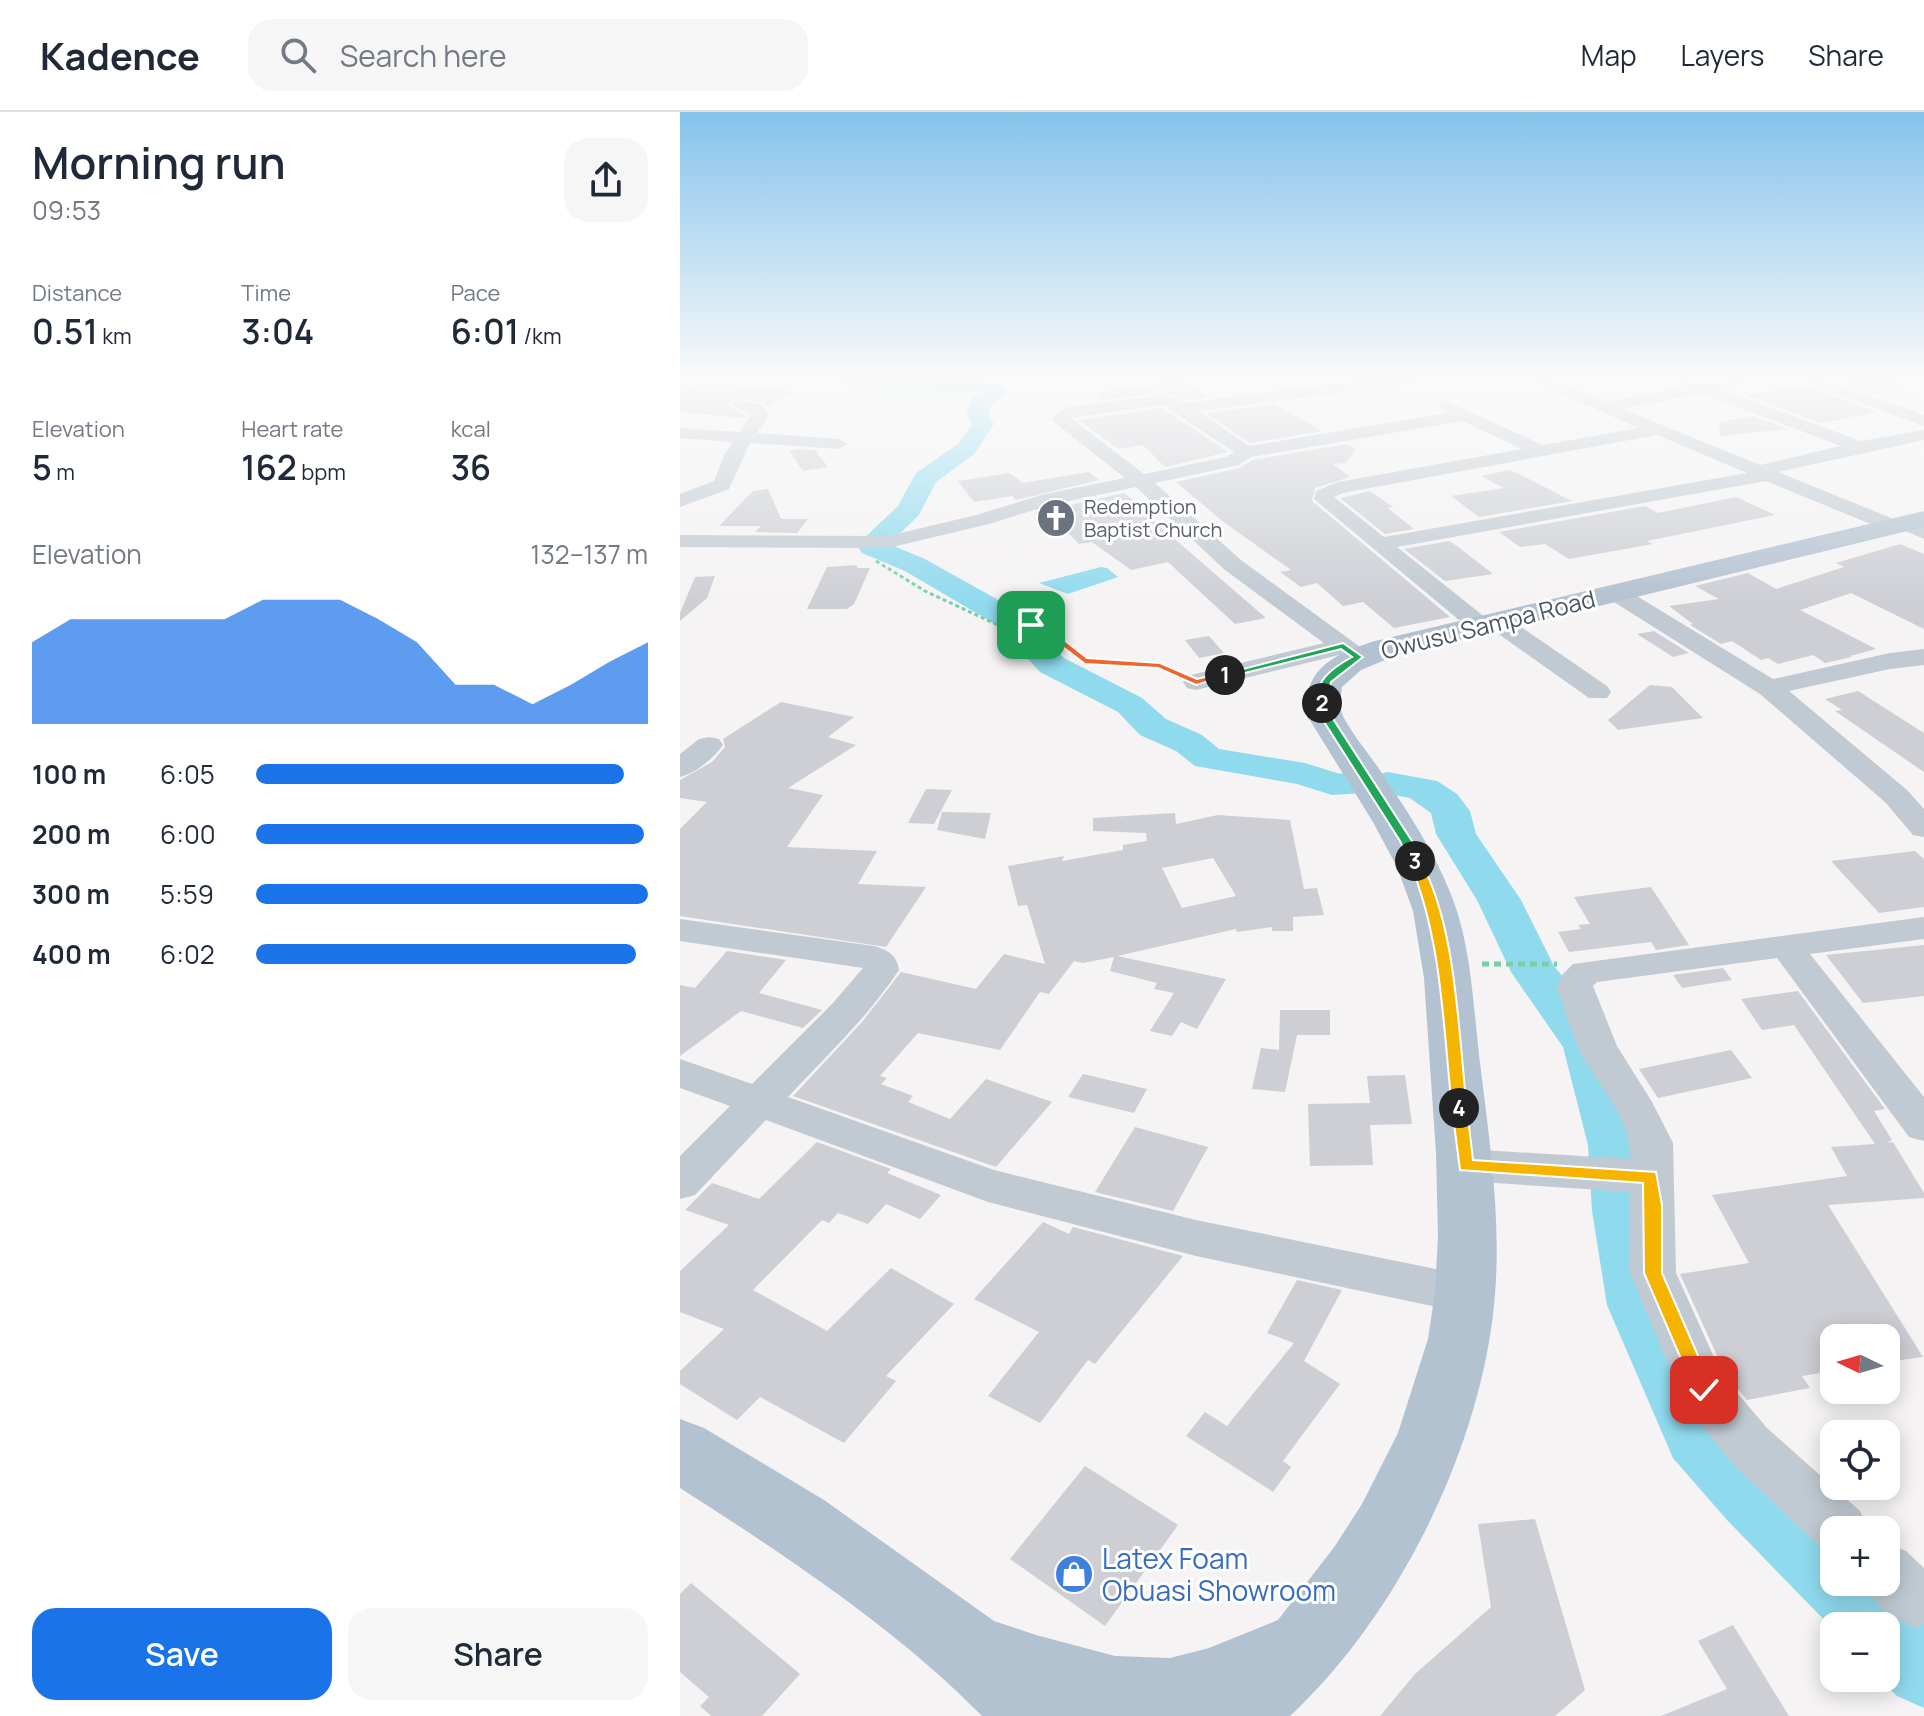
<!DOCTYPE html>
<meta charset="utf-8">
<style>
:root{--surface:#fff;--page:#f6f6f7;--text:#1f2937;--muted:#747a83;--line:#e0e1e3;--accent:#1a73e8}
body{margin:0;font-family:Manrope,sans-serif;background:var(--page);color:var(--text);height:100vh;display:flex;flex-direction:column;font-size:30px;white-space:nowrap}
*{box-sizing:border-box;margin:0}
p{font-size:26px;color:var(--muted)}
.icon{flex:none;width:44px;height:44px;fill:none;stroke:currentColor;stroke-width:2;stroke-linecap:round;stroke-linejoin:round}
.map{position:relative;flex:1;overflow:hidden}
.side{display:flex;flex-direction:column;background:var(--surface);width:680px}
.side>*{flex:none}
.needle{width:52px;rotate:275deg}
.buttons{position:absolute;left:1140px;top:1212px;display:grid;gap:16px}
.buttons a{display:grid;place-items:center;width:80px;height:80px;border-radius:16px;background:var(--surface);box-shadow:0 4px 20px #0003;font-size:40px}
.pin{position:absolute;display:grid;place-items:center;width:68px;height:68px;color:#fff;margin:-34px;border-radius:16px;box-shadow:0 4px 12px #0006}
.km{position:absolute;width:40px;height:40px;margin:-20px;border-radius:50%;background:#222;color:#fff;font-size:22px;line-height:40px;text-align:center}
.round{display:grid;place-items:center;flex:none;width:84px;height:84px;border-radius:24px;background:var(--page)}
.overview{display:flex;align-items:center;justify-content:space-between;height:136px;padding:0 32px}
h1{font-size:44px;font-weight:600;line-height:60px}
.stats{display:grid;grid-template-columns:repeat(3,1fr);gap:12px;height:136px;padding:8px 32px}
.stats div{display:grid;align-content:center}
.stats b{font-size:34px;font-weight:600}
.stats small{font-size:22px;font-weight:400}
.stats p{font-size:22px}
.chart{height:224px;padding:16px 32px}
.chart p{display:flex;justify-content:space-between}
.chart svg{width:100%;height:144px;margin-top:8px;fill:var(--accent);opacity:.7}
.primary-button{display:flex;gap:16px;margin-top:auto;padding:16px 32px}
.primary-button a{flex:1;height:92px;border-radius:24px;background:var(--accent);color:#fff;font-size:32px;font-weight:600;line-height:92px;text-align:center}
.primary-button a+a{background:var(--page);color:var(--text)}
ul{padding:0 32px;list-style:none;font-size:26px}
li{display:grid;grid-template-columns:128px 96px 1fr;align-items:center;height:60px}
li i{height:20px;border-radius:10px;background:var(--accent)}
header{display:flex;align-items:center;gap:48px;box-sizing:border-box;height:112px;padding:0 40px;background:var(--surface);border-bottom:2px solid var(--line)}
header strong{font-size:38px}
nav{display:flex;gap:44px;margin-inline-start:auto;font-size:28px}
.search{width:560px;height:72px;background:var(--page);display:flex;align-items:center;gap:20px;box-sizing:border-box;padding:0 28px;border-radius:24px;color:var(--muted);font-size:30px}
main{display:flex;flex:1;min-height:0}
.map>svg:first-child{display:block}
.water{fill:#90daee}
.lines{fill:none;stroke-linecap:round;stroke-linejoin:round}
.river{fill:#90daee;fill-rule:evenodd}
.building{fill:#cdcfd5;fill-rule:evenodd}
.path-far1{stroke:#7ad0a6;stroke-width:3;stroke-dasharray:4 3;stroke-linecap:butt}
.path{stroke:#7ad0a6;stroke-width:5;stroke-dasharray:7 5;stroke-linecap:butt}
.minor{fill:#c1cad2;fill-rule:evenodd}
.major{fill:#b3c2d1;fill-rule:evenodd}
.split-1{fill:#f0652b;stroke:#fff;stroke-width:2}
.split-2{fill:#22a559;stroke:#fff;stroke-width:2}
.split-3{fill:#22a559;stroke:#fff;stroke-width:2}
.split-4{fill:#f5b400;stroke:#fff;stroke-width:2}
.split-5{fill:#f5b400;stroke:#fff;stroke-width:2}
.labels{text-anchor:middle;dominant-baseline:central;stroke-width:6;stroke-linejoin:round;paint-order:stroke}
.far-worship-label{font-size:20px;fill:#5b616d;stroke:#fff;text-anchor:start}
.street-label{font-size:24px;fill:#4a5661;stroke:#fff}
.near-shop-label{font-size:28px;fill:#366cbe;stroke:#fff;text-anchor:start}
</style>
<header>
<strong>Kadence</strong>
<div class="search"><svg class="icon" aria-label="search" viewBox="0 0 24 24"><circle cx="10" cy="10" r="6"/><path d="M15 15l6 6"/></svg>Search here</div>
<nav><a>Map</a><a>Layers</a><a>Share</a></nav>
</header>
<main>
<section class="side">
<div class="overview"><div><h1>Morning run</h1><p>09:53</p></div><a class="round"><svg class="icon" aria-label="share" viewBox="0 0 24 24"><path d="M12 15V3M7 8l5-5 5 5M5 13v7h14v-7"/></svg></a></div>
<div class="stats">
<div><p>Distance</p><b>0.51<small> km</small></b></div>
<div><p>Time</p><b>3:04</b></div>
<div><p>Pace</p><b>6:01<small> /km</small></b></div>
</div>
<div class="stats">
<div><p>Elevation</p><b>5<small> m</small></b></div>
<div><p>Heart rate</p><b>162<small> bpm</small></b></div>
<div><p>kcal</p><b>36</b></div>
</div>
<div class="chart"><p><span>Elevation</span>132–137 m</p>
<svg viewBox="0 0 160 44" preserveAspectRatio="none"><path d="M0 44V19L10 12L20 12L30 12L40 12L50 12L60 6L70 6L80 6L90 12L100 19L110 32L120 32L130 38L140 32L150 25L160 19V44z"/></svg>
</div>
<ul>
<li><b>100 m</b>6:05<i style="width:94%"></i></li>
<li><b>200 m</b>6:00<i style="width:99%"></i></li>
<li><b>300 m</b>5:59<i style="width:100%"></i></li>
<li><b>400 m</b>6:02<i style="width:97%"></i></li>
</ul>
<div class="primary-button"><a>Save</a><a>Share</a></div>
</section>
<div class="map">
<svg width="1244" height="1604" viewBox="0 0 1244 1604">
<rect width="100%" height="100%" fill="#f5f3f3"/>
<!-- water -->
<path class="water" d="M421 455 427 456 438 465 388 482 359 471Z"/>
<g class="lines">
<!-- river -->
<path class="river" d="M152 266H287L322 272 328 280 310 295 308 302 314 312 294 342 256 370 239 403 209 432 245 447 347 504 361 515 368 530 384 546 462 586 486 607 522 623 539 637 625 651 657 661 685 665 690 673 685 681 652 683 617 672 515 654 496 639 460 623 438 600 360 560 342 540 335 526 325 518 225 459 182 441 178 435 181 429 218 394 236 361 278 332 292 312 286 302 292 287 303 280 200 279 155 270Z
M708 660 757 669 777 682 790 699 796 722 841 788 874 854 906 893 933 935 962 1033 970 1099 989 1193 1041 1302 1097 1362 1157 1418H1154V1470H1206V1465L1244 1503V1596L1217 1584 1199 1566H1206V1514H1154V1518L1047 1408 993 1346 927 1193 912 1099 908 1033 883 935 831 860 797 788 756 722 751 701 730 686 694 679 689 671 694 663Z"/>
</g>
<!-- building -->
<path class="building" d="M472 266H503L528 285 504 288 485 280 420 288 416 284H420L416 281 479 272Z
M1164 266H1222L1223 277 1200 281 1232 293 1153 268Z
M34 267 35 271 116 280 87 295 83 290 54 286 49 294 67 304 65 306 0 300V280Z
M1124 273 1197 300 1140 311 1065 283Z
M594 292 643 319 570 331 526 301Z
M482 296 548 340 485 355 463 333 439 337 398 308Z
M1073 304 1108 317 1040 324 1039 311Z
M667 332 676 337 666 351 653 352 670 365 635 376 632 389 770 505 714 516 683 490 663 494 637 471 621 475 600 460 611 458 541 408 496 370 560 356 572 348Z
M119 337 135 338 148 355 123 359 109 339Z
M830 358 841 363 892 389 799 405 771 384 824 376 801 364Z
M409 360 419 368 336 388 332 384 294 390 278 369 329 361 343 371Z
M88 377 101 407H128L117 421 75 420 81 414H39L73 379Z
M690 379 713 395 708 396 734 417 705 422 660 386Z
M444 381 473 403 468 404 586 506 555 512 488 450 451 458 412 430 399 432 385 418 374 420 355 401Z
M1056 385 1095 403 967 429 973 432 889 447 865 432 840 435 819 420 965 394 978 401Z
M769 429 777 434 813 462 765 469 724 437Z
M1220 432 1244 442V517L1171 481 1120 498 1196 537 1170 544 1172 545 1145 551 1133 543 1098 552 1088 546 1081 548 1052 529 1041 532 1010 513 1013 512 989 494 1039 487 1015 474 1068 461 1096 477 1164 455 1156 451Z
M176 453 178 456H190L174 492 167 497H127L147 455Z
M35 464 27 486 0 509V501L15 465Z
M974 519 1009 541 993 545 957 522Z
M529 524 544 541 519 546 505 528Z
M970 573 992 575 1023 606 938 618 928 608Z
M1178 579 1244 621V660L1155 599 1162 598 1145 587Z
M101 590 174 605 148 625 176 633 108 676 143 683 107 735 197 739 178 772 246 775 206 835 0 804V717L27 690 0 686V668L32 650 45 635 43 627Z
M246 677 272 678 254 712 228 711Z
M262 700 311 701 305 727 257 718Z
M495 701 496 712 538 703 610 708 624 777 637 776 644 803 613 805V819H592V815L557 820 556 817 437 844 546 867 517 917 501 910 492 924 470 919 494 881 474 877 477 871 430 859 434 845 403 851 394 849 369 882 360 880 320 938 238 921 200 964 207 966 201 972 233 984 228 990 270 1007 306 967 372 990 316 1055 113 984 182 910 221 860 296 877 324 842 365 852 347 793 338 794 328 754 384 744 382 749 443 738V733L467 729 466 721 413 719V706ZM533 746 556 784 502 796 482 756Z
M1235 739 1244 747V795L1199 801 1151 749Z
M971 775 1009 833 976 838 971 830 889 840 878 820 901 817 898 813 910 812 894 785Z
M1244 833V884L1183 891 1146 843Z
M47 839 106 848 79 881 142 898 123 916 61 899 0 944V873L15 876Z
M1043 856 1052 868 1002 876 993 863Z
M1118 879 1205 997 1194 999 1212 1028 1207 1031 1213 1030 1244 1081V1086L1148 1093 1243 1245 1206 1250V1226H1154V1259L1122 1264 1130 1276 1067 1288 1045 1261 1000 1162 1069 1151 1032 1083 1167 1064 1151 1035 1195 1032 1114 913 1082 918 1061 887Z
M600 898H650V923H617L605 980 572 977 581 936 599 938Z
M1051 938 1072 966 978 986 959 957Z
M403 962 467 977 454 1001 388 985Z
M725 963 732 1012 690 1013 693 1053 630 1054 628 992 690 991 687 964Z
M455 1015 528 1035 493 1099 415 1080Z
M137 1030 211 1057 207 1061 261 1083 240 1107 206 1092 188 1112 158 1101 149 1111 142 1108 73 1178 147 1219 211 1156 274 1192 206 1264 216 1269 164 1331 80 1285 57 1308 0 1272V1259L44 1217 0 1200V1159L49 1113 5 1098 32 1071 79 1087Z
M363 1110 389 1122 393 1115 503 1144 415 1252 408 1248 360 1311 308 1284 359 1220 294 1187Z
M617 1168 662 1178 624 1249 660 1272 603 1349 611 1355 593 1380 506 1324 525 1300 547 1314 614 1231 587 1221Z
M405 1354 498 1413 425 1514 330 1447Z
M855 1407 905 1578 875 1604H700L735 1562 811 1495 798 1412Z
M11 1471 120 1562 82 1604H31L20 1594 29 1585 0 1560V1482Z
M1053 1513 1109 1604H981L1047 1577 1018 1529Z"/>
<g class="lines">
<!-- path-far1 -->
<path class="path-far1" d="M196 449 245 479 322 515 361 514 405 549 480 554 495 561"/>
<!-- path -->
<path class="path" d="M802 852H877"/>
<!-- minor -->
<path class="minor" d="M697 266H744L736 271 518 299 569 334 768 301 758 294 766 289 863 333 959 316 845 266H867L927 290 1004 275 986 266C999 266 1015 271 1026 271 1045 269 1062 266 1081 266L1079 269 1040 277 1181 329 1244 318V328L1098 360 1216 408C1226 402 1234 408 1244 413V427L1220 417 1212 420 1205 418 1086 369 717 435 806 506 816 502 825 504 927 574 931 580 927 586H909L810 516 800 520 791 518 634 387 636 379 658 370 842 337 783 309 571 345 559 353 475 371 561 448 687 540 691 545 687 550 678 553 659 543 516 578 507 576 503 570 507 564 644 531 545 458 456 375 370 393 309 412 208 436 0 435V423L208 424 296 403 365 382 445 366 374 310 371 306 387 295 485 283 504 291ZM1021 281 1161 334 1080 353 943 297ZM483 293 554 340 546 345 464 362 391 306ZM977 323 1067 361 704 425 654 385 663 381Z
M1114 266H1138L1244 303V314Z
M60 288 82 293 89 303 77 321 159 327 168 332 159 337 70 331 49 377 0 395V382L34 369 44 343 53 330 0 326V316L60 320 71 303 52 293 54 289Z
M934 473 942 475 1093 567 1210 541 1244 537V553L1210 557 1109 579 1227 678 1244 697V725L1233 723 1205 690 1080 582 926 485 922 480 926 475Z
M29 625 39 627 43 633C34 646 16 661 0 665V642L19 627Z
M1244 805V827L1130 842 1244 985V1029L1229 1025 1097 846 917 870 913 874 937 934 972 990 993 1031 996 1161 1042 1263 1087 1316 1180 1399 1188 1418H1154V1442L1142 1437 1051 1350 1006 1294 950 1161V1080L786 1069 771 1064 765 1053 771 1042 786 1037 950 1047C953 1005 915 972 898 935 890 916 884 895 877 876L882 863 893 852Z
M0 807 194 834C208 838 217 843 219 858 188 905 146 944 108 985L314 1058 516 1108 785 1163 802 1168 808 1182 802 1196 785 1201 516 1144 308 1090 86 1008 15 1083 0 1087V1044L50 994 0 976V947L72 972 152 892 183 856 0 829Z
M1206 1431 1226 1439 1244 1456V1512L1236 1516C1215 1507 1191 1492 1182 1470H1206Z"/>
<!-- major -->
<path class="major" d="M1244 399V415L717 543 681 558 662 575C661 584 659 595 663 604 672 622 686 638 697 654 724 694 752 735 770 780 793 836 793 899 801 959 810 1032 821 1108 815 1182 804 1330 719 1503 610 1604H302C216 1516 103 1442 0 1376V1307L24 1316 144 1388 314 1509 356 1523 435 1544 490 1546 529 1536 598 1508 655 1434 682 1392 718 1321 748 1227 755 1180 758 1124 756 1041 744 866 733 799 717 755 693 710 626 602C624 555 655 542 695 529Z"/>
</g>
<!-- sky -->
<linearGradient id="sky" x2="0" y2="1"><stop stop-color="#85c3ea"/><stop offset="0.54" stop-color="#fafafa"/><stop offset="1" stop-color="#fafafa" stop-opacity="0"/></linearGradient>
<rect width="1244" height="491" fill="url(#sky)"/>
<!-- split-1 -->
<path class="split-1" d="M351 510 364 512 407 546 480 551 517 567 545 560 550 563 516 573 478 556 405 552 358 516 348 515Z"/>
<!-- split-2 -->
<path class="split-2" d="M663 531 683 545 651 570 646 593H639C631 570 654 555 672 545L661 537 545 566 540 563Z"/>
<!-- split-3 -->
<path class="split-3" d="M642 588 647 591 650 602 732 729 741 749 739 752 729 749 720 729 639 602 637 591Z"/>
<!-- split-4 -->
<path class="split-4" d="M730 746H739C777 813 778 920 787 996L779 1002 772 996C763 914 762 826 729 749Z"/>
<!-- split-5 -->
<path class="split-5" d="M779 991 787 996 793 1048 976 1060 982 1093V1161L1033 1278 1030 1284 1024 1287 1017 1284 964 1161 963 1071 780 1058 772 996Z"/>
<!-- icons -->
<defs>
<g id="church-disc" transform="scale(2)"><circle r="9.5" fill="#6b7280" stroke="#fff"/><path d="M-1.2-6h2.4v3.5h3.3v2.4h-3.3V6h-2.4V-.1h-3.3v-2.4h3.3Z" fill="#fff"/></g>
<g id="shop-disc" transform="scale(2)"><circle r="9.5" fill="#3f7fe0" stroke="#fff"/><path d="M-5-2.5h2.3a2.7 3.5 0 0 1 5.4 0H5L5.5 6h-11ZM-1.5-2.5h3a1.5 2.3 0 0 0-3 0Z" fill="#fff"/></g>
</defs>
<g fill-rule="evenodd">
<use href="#church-disc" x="376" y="406"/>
<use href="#shop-disc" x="394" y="1462"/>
</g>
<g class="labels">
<!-- far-worship labels -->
<g class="far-worship-label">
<text x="404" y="394">Redemption<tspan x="404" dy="23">Baptist Church</tspan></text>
</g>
<!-- street labels -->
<g class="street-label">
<text transform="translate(808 512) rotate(-14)">Owusu Sampa Road</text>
</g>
<!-- near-shop labels -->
<g class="near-shop-label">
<text x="422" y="1446">Latex Foam<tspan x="422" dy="32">Obuasi Showroom</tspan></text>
</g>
</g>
</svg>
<div class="buttons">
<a><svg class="needle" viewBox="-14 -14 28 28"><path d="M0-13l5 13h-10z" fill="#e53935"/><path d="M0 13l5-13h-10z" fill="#747a83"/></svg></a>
<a><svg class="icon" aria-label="locate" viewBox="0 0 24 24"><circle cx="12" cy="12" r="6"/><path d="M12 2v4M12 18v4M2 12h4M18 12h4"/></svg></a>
<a>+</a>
<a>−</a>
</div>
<div class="pin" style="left:351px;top:513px;background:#1e9e55"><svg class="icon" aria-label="arrive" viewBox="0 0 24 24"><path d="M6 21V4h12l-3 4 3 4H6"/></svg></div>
<div class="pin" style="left:1024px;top:1278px;background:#d93025"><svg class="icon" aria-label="check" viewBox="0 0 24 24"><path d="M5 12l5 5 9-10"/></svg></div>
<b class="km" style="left:545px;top:563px">1</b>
<b class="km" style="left:642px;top:591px">2</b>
<b class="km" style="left:735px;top:749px">3</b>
<b class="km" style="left:779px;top:996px">4</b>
</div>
</main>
